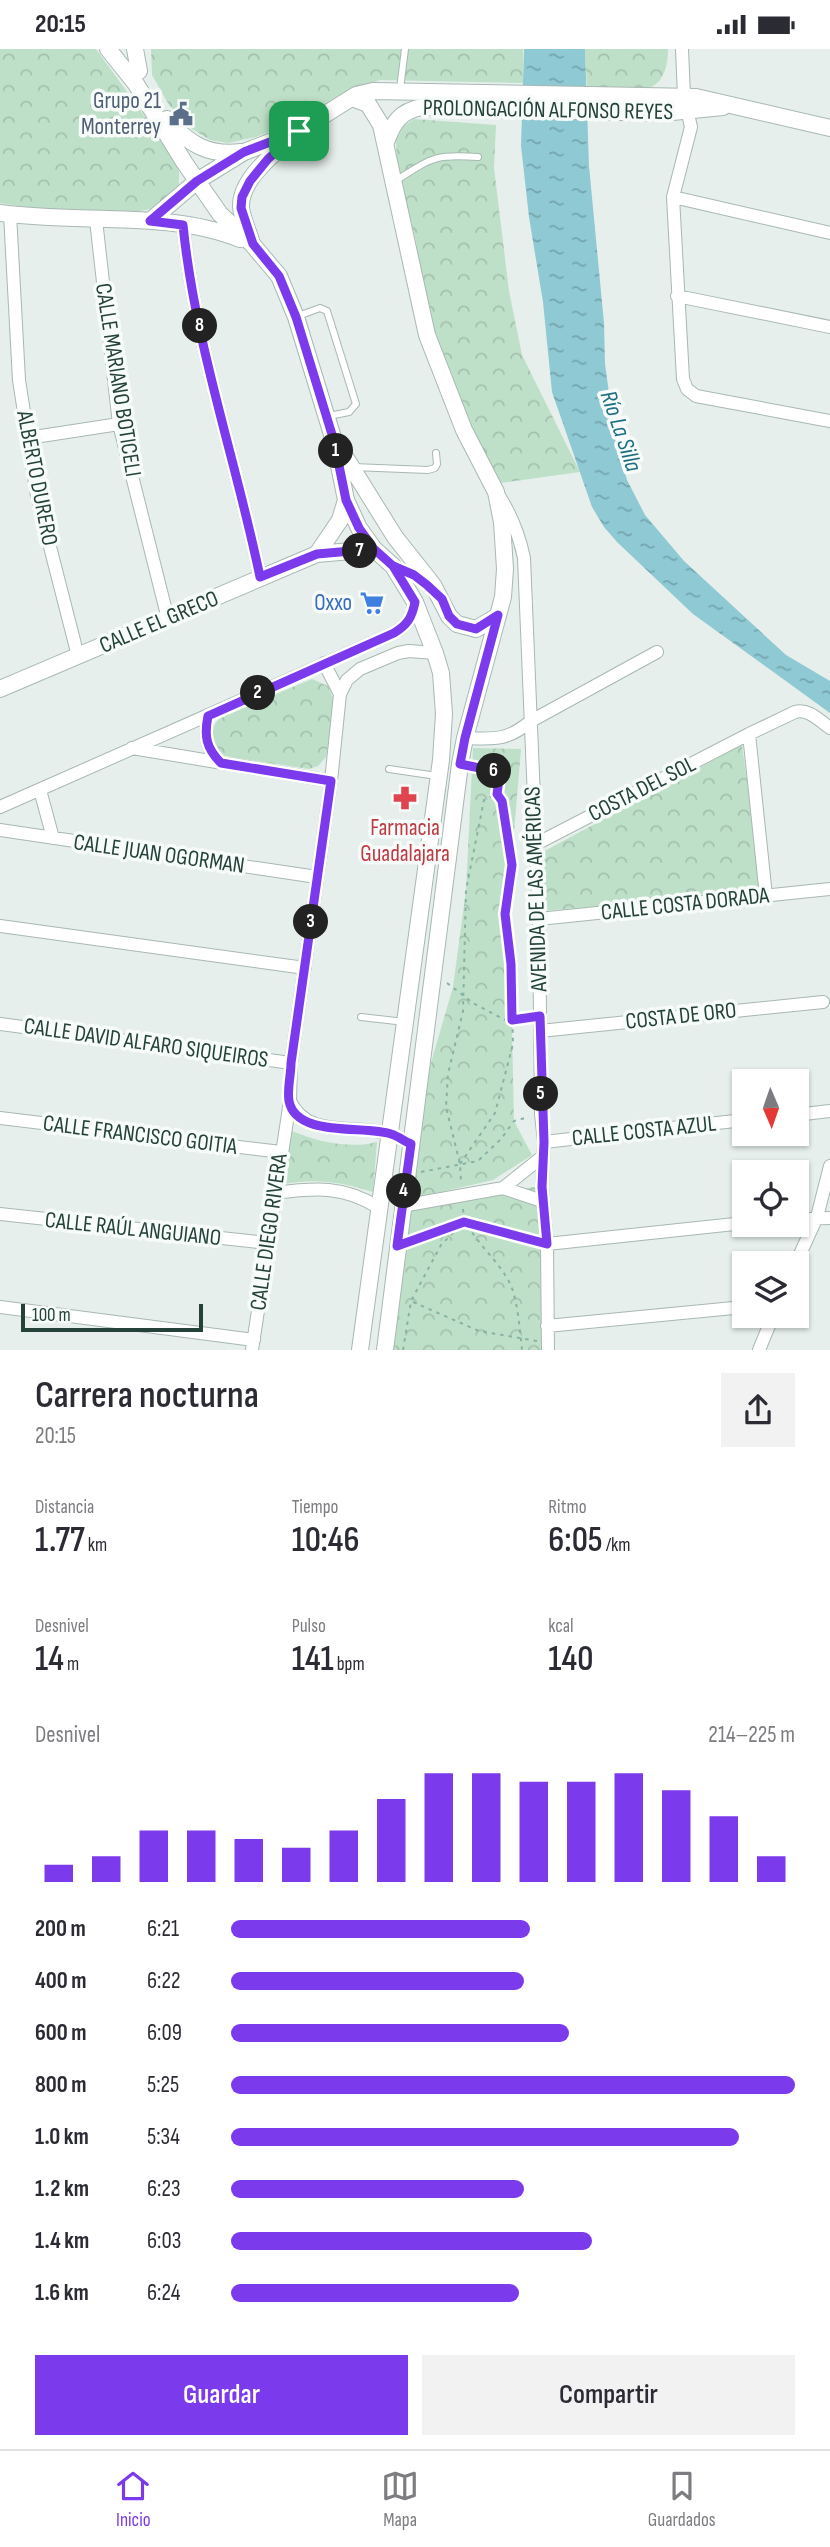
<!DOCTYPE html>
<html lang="es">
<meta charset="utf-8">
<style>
:root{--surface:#fff;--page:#f2f2f3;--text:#2b2b33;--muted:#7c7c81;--line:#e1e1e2;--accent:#7c3aed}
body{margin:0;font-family:"Sofia Sans Condensed",sans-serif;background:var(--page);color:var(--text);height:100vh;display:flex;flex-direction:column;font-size:26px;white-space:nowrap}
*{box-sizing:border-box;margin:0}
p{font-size:23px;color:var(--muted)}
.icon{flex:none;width:38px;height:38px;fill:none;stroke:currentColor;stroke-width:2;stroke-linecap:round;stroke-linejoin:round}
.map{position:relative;height:1301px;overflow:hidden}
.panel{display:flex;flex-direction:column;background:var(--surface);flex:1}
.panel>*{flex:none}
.needle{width:46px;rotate:178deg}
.buttons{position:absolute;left:732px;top:1020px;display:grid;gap:14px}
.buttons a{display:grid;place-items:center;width:77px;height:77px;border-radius:0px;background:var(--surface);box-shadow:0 2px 5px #0004;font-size:35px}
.scale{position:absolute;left:21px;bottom:18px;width:182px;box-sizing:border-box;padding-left:7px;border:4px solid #24423a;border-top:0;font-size:19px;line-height:24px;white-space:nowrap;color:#24423a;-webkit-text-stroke:5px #f7fbf9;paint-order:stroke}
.pin{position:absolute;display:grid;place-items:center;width:60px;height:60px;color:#fff;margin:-30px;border-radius:14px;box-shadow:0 4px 10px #0006}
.km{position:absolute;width:35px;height:35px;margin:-18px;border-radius:50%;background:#222;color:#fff;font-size:19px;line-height:35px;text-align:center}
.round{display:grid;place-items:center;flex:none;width:74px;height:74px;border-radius:0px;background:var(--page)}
.summary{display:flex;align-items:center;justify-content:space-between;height:119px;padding:0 35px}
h1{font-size:38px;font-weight:600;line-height:52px}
.stats{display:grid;grid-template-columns:repeat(3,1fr);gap:10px;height:119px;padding:7px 35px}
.stats div{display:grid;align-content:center}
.stats b{font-size:35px;font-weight:600}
.stats small{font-size:19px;font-weight:400}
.stats p{font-size:19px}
.chart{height:196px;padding:14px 35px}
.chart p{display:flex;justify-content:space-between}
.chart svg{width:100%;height:126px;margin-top:7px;stroke:var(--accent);stroke-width:6}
.primary-button{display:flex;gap:14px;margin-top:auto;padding:14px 35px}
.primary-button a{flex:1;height:80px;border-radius:0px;background:var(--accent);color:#fff;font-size:28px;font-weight:600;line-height:80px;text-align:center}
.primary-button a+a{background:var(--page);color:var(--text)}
ul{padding:0 35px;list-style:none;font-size:23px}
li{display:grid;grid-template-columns:112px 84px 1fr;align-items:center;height:52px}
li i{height:18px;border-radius:9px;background:var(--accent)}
.status{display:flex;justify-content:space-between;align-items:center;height:49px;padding:0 35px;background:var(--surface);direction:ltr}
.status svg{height:19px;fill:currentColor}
.tabs{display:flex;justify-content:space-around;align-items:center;height:98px;border-top:2px solid var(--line);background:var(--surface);font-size:19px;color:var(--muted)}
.tabs a{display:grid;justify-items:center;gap:4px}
.tabs .active{color:var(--accent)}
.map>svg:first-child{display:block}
.park{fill:url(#park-crowns)}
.water{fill:url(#water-ripples)}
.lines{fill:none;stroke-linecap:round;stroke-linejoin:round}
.service-casing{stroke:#a8b8b2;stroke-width:8}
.minor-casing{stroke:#a8b8b2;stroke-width:14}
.tertiary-casing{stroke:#a8b8b2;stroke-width:18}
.path{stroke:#86b3a5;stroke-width:2;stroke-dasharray:3.5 5;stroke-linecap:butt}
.service{stroke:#fff;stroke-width:6}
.minor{stroke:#fff;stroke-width:12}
.tertiary{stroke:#fff;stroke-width:16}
.route-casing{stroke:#fff;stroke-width:14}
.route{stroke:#7c3aed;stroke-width:9}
.labels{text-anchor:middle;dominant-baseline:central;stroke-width:7;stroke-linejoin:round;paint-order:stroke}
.service-label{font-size:23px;fill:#4e5e75;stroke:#f7fbf9;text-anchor:end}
.street-label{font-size:23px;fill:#24423a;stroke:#f7fbf9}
.shop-label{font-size:23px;fill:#366cbe;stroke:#f7fbf9;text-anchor:end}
.health-label{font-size:23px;fill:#be3a42;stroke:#f7fbf9}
.water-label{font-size:24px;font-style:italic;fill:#1c6f80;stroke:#f7fbf9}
</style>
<div class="status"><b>20:15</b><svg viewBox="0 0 49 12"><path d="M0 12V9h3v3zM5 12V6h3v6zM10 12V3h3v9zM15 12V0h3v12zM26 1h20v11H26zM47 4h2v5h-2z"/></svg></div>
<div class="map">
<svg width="830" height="1301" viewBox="0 0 830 1301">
<defs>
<pattern id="park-crowns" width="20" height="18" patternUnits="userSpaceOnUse" patternTransform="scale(1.75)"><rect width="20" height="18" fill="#bfe0c8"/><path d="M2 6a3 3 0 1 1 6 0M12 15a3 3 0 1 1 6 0" fill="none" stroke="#a4c1ad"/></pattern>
<pattern id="water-ripples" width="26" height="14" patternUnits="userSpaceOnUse" patternTransform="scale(1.75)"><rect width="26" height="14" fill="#8ec9d4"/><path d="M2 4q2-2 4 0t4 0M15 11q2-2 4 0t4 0" fill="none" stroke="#74a5ad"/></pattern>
</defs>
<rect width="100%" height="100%" fill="#e6efeb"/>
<!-- park -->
<path class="park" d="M0 0H96L178 113C180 128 181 143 167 153 138 174 35 160 0 154Z
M151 0H523V34L380 31 343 44 315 65 256 88 228 94 210 91 192 80 169 56 152 26Z
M585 0H668C668 55 627 41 587 39Z
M414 70 496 76 494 119 509 242 522 306 580 423 501 434 474 390 439 301 421 228 416 192 397 118 396 91 404 77Z
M312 630 328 637 335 654 326 708 318 717 309 720 223 707C211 697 208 679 221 668Z
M742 696 762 838 649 853 542 862 537 806Z
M473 699 521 700 509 843 514 1072 532 1106 493 1131 406 1151 414 1072 453 938 466 841Z
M292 1082C318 1093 350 1100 377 1093L373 1143C343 1133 315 1129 284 1135Z
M540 1137 545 1301H382L401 1159Z"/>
<!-- water -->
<path class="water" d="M524 0H585L589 117 604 274 605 315 615 387 627 431 645 466 684 512 786 606 830 632V664L693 565 617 493 604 478 592 458 552 343 543 253 529 168 521 97Z"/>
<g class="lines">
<!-- service casing -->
<g class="service-casing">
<path id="service" d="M400 40 405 0
M395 132C432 109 433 105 478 108
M298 267 320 259 327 262 356 355 349 363 329 367
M353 418 428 421 435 419 437 415 436 404
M389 720 437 727
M361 968 405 973"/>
</g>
<!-- minor casing -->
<g class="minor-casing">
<path id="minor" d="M682 0 684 47 691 78 673 148 683 330 687 340 696 347 830 372
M673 148 830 184
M10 165 19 331 37 447 78 607
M96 171 119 375 168 570
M183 176C195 296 236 411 260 528
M677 247 830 278
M28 389 119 375
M499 447C512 467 519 485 524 509L539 870 541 1065 544 1093 542 1138 547 1195 548 1301
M324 614 340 645
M208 666C204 687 206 699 221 714
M749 685 766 847
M465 689C495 690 507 692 531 672L657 603
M132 699 331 732
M40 741 53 789
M0 758 394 584C407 576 412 569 415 554
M0 781 317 828
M536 795 749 685 795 663C808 659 820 672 830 679
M539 870 830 840
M0 877 305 919
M0 975 291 1014
M540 982 823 953
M290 1052C308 1091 356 1074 390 1085 397 1087 404 1091 411 1095
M796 1066 830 1062
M0 1069 281 1103
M544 1093 744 1071
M503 1139 542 1152
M274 1144C315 1139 344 1136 379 1159
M402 1157 503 1139 542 1108
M0 1165 267 1194
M796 1170 830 1169
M547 1195 744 1174
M796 1214 817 1168 830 1117
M0 1258 254 1291
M547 1277 744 1258
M252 1301 290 1052 291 1014 331 732 340 645 347 631 360 620 398 604 409 602 435 604
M759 1301 773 1267"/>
</g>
<!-- tertiary casing -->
<g class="tertiary-casing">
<path id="tertiary" d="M108 0 136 35 184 113 220 165 252 195 279 227 296 268 334 392 346 451 359 479 374 500 393 517 415 553 435 604 441 624 444 665 441 711 360 1301
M135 0 139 22
M352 49 368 55 381 76 427 286 464 381 496 443 502 473 505 520 503 548 465 689 460 715 385 1301
M167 70C188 95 208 107 241 103
M386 93C393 74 400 62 422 58L662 64 723 58
M0 164C76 175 169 161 240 190
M150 172 197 132 244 103 299 82 356 46 373 42 696 48 830 79
M252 195C249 183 242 170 241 158 240 130 274 105 292 88
M339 398 395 488 433 536 449 567 457 575 476 580 498 567
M317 505 340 471 346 451
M0 640 317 505 374 500"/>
</g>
<!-- path -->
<path class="path" d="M474 718 500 723 497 744
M447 934 473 954 507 972 528 969
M460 1115 495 1064 513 995 511 915 505 865 512 816 502 752 497 745 484 751 466 841 463 962 448 1025 446 1058 460 1115 461 1133
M421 1123 478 1112 501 1090 514 1072 529 1068
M463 1160C465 1187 500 1210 511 1237 518 1253 520 1283 522 1301
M414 1191 464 1173 532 1191
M413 1253 479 1282 537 1292
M403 1301 411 1252 441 1196 463 1174"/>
<!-- service -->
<use href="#service" class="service"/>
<!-- minor -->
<use href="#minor" class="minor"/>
<!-- tertiary -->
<use href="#tertiary" class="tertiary"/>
</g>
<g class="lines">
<!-- route casing -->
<g class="route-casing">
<path id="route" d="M299 82 268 110 250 132 242 148 241 159 253 195 279 227 296 268 334 392 346 451 359 479 374 500 393 517 415 553C412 569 407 576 394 584L208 667C204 687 206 699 221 714L331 732 291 1014C291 1026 287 1040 289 1052 296 1089 365 1076 391 1085 398 1087 404 1092 411 1095L397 1197 464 1173 547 1195 542 1138 544 1093 540 967 512 971 511 915 505 865 512 816 502 752 497 745 500 723 460 715 465 689 498 566 476 580 457 575 449 567 442 550 427 536 414 526 393 517 374 500 317 505 260 528C236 411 195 296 183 176L150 172 197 132 244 103 299 82"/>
</g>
<!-- route -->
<use href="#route" class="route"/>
</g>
<!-- icons -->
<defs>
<g id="civic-bare" transform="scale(1.89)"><path d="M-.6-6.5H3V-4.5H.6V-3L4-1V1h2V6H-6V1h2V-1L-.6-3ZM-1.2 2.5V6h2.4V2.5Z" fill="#5c6f8a" stroke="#f7fbf9" stroke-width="2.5" paint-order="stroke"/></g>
<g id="supermarket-bare" transform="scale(1.89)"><path d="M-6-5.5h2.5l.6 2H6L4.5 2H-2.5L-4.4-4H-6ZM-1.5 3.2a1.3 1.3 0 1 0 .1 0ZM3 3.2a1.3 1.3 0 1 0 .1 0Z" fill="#3f7fe0" stroke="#f7fbf9" stroke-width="2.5" paint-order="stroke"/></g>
<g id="pharmacy-bare" transform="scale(1.89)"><path d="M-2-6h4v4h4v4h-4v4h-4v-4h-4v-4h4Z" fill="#e0444e" stroke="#f7fbf9" stroke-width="2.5" paint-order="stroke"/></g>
</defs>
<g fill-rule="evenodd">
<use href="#civic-bare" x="181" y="65"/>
<use href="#supermarket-bare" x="372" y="554"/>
<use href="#pharmacy-bare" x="405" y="749"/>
</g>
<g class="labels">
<!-- service labels -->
<g class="service-label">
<text x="161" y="52">Grupo 21<tspan x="161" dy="26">Monterrey</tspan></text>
</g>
<!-- street labels -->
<g class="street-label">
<text transform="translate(548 61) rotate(1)">PROLONGACIÓN ALFONSO REYES</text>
<text transform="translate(118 331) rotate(81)">CALLE MARIANO BOTICELI</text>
<text transform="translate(37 429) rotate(79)">ALBERTO DURERO</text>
<text transform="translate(159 573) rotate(-23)">CALLE EL GRECO</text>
<text transform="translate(642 740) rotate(-27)">COSTA DEL SOL</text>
<text transform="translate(159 805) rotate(8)">CALLE JUAN OGORMAN</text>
<text transform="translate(536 840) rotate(-92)">AVENIDA DE LAS AMÉRICAS</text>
<text transform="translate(685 855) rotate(-6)">CALLE COSTA DORADA</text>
<text transform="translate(681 967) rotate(-6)">COSTA DE ORO</text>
<text transform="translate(146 994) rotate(8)">CALLE DAVID ALFARO SIQUEIROS</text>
<text transform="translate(644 1082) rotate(-6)">CALLE COSTA AZUL</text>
<text transform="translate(140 1086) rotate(7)">CALLE FRANCISCO GOITIA</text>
<text transform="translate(133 1180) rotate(6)">CALLE RAÚL ANGUIANO</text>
<text transform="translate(269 1183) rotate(-82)">CALLE DIEGO RIVERA</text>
</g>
<!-- shop labels -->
<g class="shop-label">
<text x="352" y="554">Oxxo</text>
</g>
<!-- health labels -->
<g class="health-label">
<text x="405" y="779">Farmacia<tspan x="405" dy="26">Guadalajara</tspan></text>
</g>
<!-- water labels -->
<g class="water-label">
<text transform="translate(621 382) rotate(71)">Río La Silla</text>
</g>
</g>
</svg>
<div class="buttons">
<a><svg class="needle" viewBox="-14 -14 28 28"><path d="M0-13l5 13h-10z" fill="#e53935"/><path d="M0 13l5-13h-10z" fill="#7c7c81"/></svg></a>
<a><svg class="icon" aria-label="locate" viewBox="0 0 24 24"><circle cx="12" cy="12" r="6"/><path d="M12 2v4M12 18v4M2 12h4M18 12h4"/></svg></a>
<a><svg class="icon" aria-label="layers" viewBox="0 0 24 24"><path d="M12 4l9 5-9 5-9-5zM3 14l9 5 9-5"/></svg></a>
</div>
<div class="scale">100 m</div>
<div class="pin" style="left:299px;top:82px;background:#1e9e55"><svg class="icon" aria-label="arrive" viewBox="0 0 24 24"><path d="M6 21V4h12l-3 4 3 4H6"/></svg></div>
<b class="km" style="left:336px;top:402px">1</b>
<b class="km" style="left:258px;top:644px">2</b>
<b class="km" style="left:311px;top:873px">3</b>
<b class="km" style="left:404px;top:1142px">4</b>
<b class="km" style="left:541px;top:1045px">5</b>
<b class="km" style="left:494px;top:722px">6</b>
<b class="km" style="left:360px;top:502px">7</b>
<b class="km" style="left:200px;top:277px">8</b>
</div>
<section class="panel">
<div class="summary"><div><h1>Carrera nocturna</h1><p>20:15</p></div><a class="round"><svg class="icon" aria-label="share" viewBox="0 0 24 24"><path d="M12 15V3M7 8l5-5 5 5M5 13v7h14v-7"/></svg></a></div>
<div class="stats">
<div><p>Distancia</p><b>1.77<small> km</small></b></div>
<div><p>Tiempo</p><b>10:46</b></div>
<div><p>Ritmo</p><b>6:05<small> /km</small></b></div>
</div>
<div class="stats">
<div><p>Desnivel</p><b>14<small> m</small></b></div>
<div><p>Pulso</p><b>141<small> bpm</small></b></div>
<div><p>kcal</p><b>140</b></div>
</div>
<div class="chart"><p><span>Desnivel</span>214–225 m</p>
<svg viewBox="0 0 160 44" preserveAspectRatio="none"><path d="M5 44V38M15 44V35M25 44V26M35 44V26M45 44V29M55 44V32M65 44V26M75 44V15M85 44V6M95 44V6M105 44V9M115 44V9M125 44V6M135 44V12M145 44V21M155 44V35"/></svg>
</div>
<ul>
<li><b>200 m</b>6:21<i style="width:53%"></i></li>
<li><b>400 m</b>6:22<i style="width:52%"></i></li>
<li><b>600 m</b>6:09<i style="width:60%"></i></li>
<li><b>800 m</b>5:25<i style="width:100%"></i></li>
<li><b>1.0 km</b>5:34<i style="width:90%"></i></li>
<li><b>1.2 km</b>6:23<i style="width:52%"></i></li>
<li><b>1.4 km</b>6:03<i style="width:64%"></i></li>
<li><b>1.6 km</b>6:24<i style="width:51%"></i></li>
</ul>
<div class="primary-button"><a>Guardar</a><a>Compartir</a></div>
</section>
<nav class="tabs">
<a class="active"><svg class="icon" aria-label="home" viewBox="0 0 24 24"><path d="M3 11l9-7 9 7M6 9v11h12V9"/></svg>Inicio</a>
<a><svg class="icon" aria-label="map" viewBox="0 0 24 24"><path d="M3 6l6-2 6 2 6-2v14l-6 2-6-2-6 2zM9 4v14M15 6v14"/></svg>Mapa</a>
<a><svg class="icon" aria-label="saved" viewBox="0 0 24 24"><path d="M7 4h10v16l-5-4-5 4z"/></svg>Guardados</a>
</nav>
